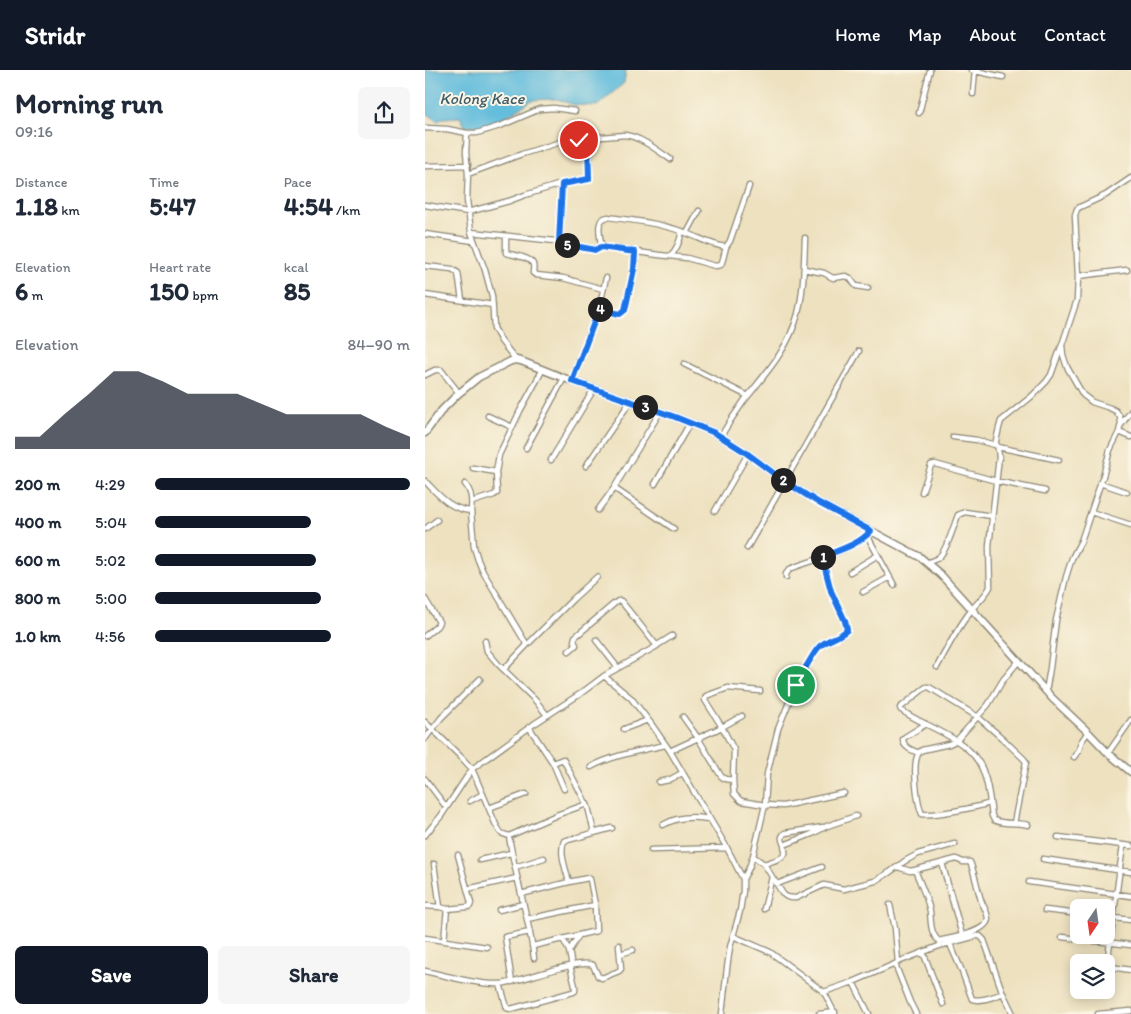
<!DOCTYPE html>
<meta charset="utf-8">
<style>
:root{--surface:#fff;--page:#f6f6f7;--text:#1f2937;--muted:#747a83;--accent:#111827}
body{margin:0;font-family:Itim,sans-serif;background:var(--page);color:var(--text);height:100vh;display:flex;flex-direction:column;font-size:19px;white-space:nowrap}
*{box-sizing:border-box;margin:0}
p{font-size:16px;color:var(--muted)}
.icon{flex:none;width:28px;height:28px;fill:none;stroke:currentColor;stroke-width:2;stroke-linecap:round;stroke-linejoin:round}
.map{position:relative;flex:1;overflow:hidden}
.details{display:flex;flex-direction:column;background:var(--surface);width:425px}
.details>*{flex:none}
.needle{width:32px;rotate:193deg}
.buttons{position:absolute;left:645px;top:829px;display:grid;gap:10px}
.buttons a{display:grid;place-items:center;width:45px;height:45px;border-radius:8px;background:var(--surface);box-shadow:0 2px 12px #0003;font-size:25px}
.pin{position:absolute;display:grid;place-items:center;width:42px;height:42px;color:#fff;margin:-21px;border:2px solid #fff;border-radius:50%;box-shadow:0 1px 5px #0007}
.km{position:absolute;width:25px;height:25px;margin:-12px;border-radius:50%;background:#222;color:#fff;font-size:14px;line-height:25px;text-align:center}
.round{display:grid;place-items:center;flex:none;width:52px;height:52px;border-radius:8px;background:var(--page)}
.headline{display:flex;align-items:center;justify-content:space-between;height:85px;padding:0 15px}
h1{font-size:28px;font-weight:800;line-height:38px}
.metrics{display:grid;grid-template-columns:repeat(3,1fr);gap:8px;height:85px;padding:5px 15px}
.metrics div{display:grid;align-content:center}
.metrics b{font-size:25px;font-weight:800}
.metrics small{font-size:14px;font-weight:400}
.metrics p{font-size:14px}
.chart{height:140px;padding:10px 15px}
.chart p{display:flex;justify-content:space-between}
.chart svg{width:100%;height:90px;margin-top:5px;fill:var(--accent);opacity:.7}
.action{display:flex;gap:10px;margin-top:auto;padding:10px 15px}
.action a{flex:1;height:58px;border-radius:8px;background:var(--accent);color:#fff;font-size:20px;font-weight:800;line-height:58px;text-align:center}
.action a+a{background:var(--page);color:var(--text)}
ul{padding:0 15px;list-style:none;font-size:16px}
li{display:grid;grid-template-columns:80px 60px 1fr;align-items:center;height:38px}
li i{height:12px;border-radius:6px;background:var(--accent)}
header{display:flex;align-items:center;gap:30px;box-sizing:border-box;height:70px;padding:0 25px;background:var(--accent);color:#fff}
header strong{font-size:24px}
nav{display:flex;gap:28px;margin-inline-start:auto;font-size:18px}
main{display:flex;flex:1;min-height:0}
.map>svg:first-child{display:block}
.water{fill:#5ebbdc;stroke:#447384}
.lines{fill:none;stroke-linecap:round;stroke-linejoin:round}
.street-casing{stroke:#8c8675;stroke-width:7}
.secondary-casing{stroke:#8c8675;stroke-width:9}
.street{stroke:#fff;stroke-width:4.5}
.secondary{stroke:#fff;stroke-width:6}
.route-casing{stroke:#fff;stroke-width:10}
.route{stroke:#1a73e8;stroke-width:6}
.labels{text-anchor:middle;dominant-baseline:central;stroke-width:4;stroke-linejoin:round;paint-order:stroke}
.water-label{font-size:16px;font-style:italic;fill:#3d5d69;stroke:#fcf5e5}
</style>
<header>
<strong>Stridr</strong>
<nav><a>Home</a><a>Map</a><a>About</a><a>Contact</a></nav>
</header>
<main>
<section class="details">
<div class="headline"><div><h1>Morning run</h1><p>09:16</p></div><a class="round"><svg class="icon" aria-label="share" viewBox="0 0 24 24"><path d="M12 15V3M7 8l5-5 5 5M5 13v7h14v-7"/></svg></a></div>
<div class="metrics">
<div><p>Distance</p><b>1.18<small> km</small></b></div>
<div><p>Time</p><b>5:47</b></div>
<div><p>Pace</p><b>4:54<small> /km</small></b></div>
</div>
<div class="metrics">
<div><p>Elevation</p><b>6<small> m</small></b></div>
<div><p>Heart rate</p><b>150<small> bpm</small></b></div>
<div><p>kcal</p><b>85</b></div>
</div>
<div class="chart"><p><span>Elevation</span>84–90 m</p>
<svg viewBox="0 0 160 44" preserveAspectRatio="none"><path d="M0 44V38L10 38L20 27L30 17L40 6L50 6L60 11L70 17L80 17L90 17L100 22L110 27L120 27L130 27L140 27L150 33L160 38V44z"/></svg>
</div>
<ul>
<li><b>200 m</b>4:29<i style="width:100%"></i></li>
<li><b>400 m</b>5:04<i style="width:61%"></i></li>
<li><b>600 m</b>5:02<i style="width:63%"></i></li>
<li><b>800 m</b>5:00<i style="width:65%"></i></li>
<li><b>1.0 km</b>4:56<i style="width:69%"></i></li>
</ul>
<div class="action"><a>Save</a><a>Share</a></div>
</section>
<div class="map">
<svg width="706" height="944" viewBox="0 0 706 944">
<rect width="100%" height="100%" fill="#fcf5e5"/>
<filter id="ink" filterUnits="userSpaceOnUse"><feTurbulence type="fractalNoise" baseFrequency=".02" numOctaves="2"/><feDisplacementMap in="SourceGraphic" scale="10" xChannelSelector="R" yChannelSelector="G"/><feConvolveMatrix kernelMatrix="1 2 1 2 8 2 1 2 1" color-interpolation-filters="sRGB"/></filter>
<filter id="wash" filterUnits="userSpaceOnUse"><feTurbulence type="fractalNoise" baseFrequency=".0096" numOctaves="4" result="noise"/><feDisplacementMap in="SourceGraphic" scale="20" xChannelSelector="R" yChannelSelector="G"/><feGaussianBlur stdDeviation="1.12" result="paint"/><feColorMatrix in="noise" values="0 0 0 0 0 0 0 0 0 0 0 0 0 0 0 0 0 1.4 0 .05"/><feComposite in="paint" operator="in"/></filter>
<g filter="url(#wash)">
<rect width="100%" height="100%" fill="#ede1bf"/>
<!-- water -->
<path class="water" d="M0 0H201L199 13 172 36 149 35 132 29 107 30 63 58H51L48 55 41 58 35 47 18 48 13 51 0 42Z"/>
</g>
<g filter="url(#ink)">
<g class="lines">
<!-- street casing -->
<g class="street-casing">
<path id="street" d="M546 0 578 7
M548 24 550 0
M494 43 505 0
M0 58 22 59 42 63H52L75 56 115 39 129 38 150 41
M42 63 41 82 43 104 42 130 46 162 60 200 67 226 69 258 76 271 91 290
M0 96 43 95
M43 104 97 84 142 70 200 65C216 67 232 80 245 89
M0 135 43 142 84 131 100 125 143 112 164 109C164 97 167 80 161 69
M46 162 130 171 153 177 173 179 176 177C176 167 169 149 183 147 207 150 233 153 256 161 271 166 285 175 301 177L305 171 324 116
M262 163 274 141
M0 164 49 171
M81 166V183C88 185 105 187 108 194 109 195 108 201 108 203L111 205 138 208 178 219
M135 173 137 114
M176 177 234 185 262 188 290 196 296 195 298 189 301 177
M245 186C252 180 255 171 257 161
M0 196 27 199 33 203 37 230
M379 199 399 203 408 208 421 206 425 208 431 216 443 218
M653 206 702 200
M0 225 68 235
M174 239 195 244 200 240 209 199 210 182
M259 294 323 326
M0 305 10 300H16L34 323
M147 311 174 239 181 208
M63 346 87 357
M696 355 706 341
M694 362 706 367
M296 366C303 354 311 342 319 331 341 303 363 280 373 244 379 219 379 193 380 168
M528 367 552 370 570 375
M573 377 634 390
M101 378 139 308
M126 390 169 319
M161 396 205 332
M48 398 71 402
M0 411C14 425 24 439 46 441L49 477 53 490 58 502 72 525 102 575 79 599
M675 413 702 422
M40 414C47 422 47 431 46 441
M230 414 265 353
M189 418 249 459
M497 422 506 395 510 394 571 411 620 421
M47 432 69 425 72 423 71 402 74 385 95 341 118 299
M173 440 189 418 235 342
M290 441 323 384
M666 442 706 455
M0 459 12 450
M442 465 469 515
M322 478 434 281
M502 493C505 491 510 490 513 488 522 481 529 455 533 445L540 442 567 446
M425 502 453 485
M361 507V504L365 499C391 488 426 483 446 461
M438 522 465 507
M0 529 14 552 12 556 0 566
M171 570 193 598
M60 571 62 581 73 594 110 630 122 645
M102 575 148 529 172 507
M231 576 247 566
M144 581 151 575 149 571 150 567 190 533 193 531H196L232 576 179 606
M512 597C522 578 532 559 545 542 551 533 560 527 565 517L564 476 574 387 573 379 572 375H570L574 358 576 351 606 327 621 312 626 305 636 277
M335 621 303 618 281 626 280 630 297 657 309 680 308 710 309 724 316 731 340 735 358 736 419 723
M621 622 625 598 631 550 641 507 647 488 656 471 678 406 685 380 694 362 696 353 695 347 691 341 685 338 667 332 658 325 642 297 638 285 637 275 652 230 653 206 650 145 652 139 655 137 681 125 706 108
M258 647 273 668 296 706 300 709 308 710
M0 652 37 688 47 699 71 755 76 763 84 766
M104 657 128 693 139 719
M199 659 223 650
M0 669 16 648 55 609
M245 681 297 657 317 646
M494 683C486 680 478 677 478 669L480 667 501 654
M683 683 706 650
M649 687 654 680 656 672 663 662
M128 693 138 689 163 737 169 762
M166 697C188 685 215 681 240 675
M0 709 21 737
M234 712 244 710 257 703
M45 731 58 724
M565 733C554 737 508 746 497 744 492 733 488 698 492 687 493 683 493 683 497 680L524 674 532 670 563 635 578 610 593 592
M64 738 101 724
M589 753 601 692 599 689 577 668 553 647 504 617H501L497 620 475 638 476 640C503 659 549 669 559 704 564 717 565 733 567 746L569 750C579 755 592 752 603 755
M238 755C253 746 268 746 284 749
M0 765 16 746 47 699 109 654 155 624 179 606 206 628 227 655 245 681 302 778 318 809V821L315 841 305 877 302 898 297 944
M633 767 706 776
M359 775C357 770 355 767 360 763L398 757
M698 775 682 895 686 897 706 900
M226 780 302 778
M328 786 339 794 358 824C362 828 365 828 371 828L399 815 419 819 450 811 465 802 480 791 493 784 530 774
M618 789 706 802
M55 790 86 783
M517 793 537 865
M9 794 15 837 22 839 43 837 45 836 46 833 33 785
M339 794C344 792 358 789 360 784 361 782 359 777 359 775L387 764 402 756 431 746
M90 797 119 788
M473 797 485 801 490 800 531 789 538 792H545C550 804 552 818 556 830 558 836 563 843 563 849 561 863 525 868 514 871 505 864 506 851 505 841 502 827 495 813 490 800
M318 809 324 798 328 786 340 735 342 704 353 659 371 615 393 577 408 568 417 565 422 560 420 551 406 521 397 487
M144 812C141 799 134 783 139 771L187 758
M604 812 706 826
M352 814 397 797
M42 819 92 808
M96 824 144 812 163 808 165 809 170 835 171 861 108 876
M465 835 470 858 473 892
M0 836 15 837
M339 839 347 807
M74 840 98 834
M620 840 654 844
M681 847 706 850
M102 849 170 835
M308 866 345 882 399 922 410 944
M637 867 706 875
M0 868 62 877
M138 869 144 881
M19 871 22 839
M498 882 518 934
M195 884 208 880
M109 888C104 847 90 807 84 766L134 744 162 734
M470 894 485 932 491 944
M147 896 144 881 154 865
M0 901C22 906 54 915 75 914 95 912 154 888 168 895L173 906 177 908 194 901 196 899 194 875
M87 912 80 867 105 862
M428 912 444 944
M75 914 82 938 86 939 148 922 150 921V916L145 896
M577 921 588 944
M399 922 428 912 470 894 473 892 514 876 551 866H555L559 870 577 921 576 924C568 927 555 932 547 929L536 899 525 874
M394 944 410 942
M673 944 706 941"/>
</g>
<!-- secondary casing -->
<g class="secondary-casing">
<path id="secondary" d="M0 363 17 340 33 324 54 307 86 291 91 290 96 291 139 308 250 347 290 363 320 382 359 411 394 433 495 487 516 505 628 629 663 662 683 683 706 702"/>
</g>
<!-- street -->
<use href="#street" class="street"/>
<!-- secondary -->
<use href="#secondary" class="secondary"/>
</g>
</g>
<g class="lines" filter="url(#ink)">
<!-- route casing -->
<g class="route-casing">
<path id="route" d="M154 70 161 69 163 73 164 109 137 114 134 173 144 175 171 180 173 179 176 177 210 182 209 199 200 240 195 244 174 239 147 311 250 347 290 363 320 382 359 411 394 433 446 461C433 475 414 480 397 487L406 521 420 551 422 560C414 568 402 569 394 577 388 583 376 606 371 615"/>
</g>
<!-- route -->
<use href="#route" class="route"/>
</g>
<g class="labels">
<!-- water labels -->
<g class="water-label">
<text x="57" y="28">Kolong Kace</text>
</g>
</g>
</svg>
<div class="buttons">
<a><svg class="needle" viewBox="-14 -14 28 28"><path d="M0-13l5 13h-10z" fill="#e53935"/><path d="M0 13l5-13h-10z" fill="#747a83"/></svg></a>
<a><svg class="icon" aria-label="layers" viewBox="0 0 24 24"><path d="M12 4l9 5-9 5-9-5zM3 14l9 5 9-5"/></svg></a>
</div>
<div class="pin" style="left:371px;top:615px;background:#1e9e55"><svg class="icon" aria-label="arrive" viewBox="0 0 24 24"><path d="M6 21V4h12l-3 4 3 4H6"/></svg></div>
<div class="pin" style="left:154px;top:70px;background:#d93025"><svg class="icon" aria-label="check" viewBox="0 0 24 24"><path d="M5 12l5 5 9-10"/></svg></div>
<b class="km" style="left:398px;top:487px">1</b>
<b class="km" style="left:358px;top:410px">2</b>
<b class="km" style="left:220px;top:337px">3</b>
<b class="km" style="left:175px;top:239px">4</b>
<b class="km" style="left:142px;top:175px">5</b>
</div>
</main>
